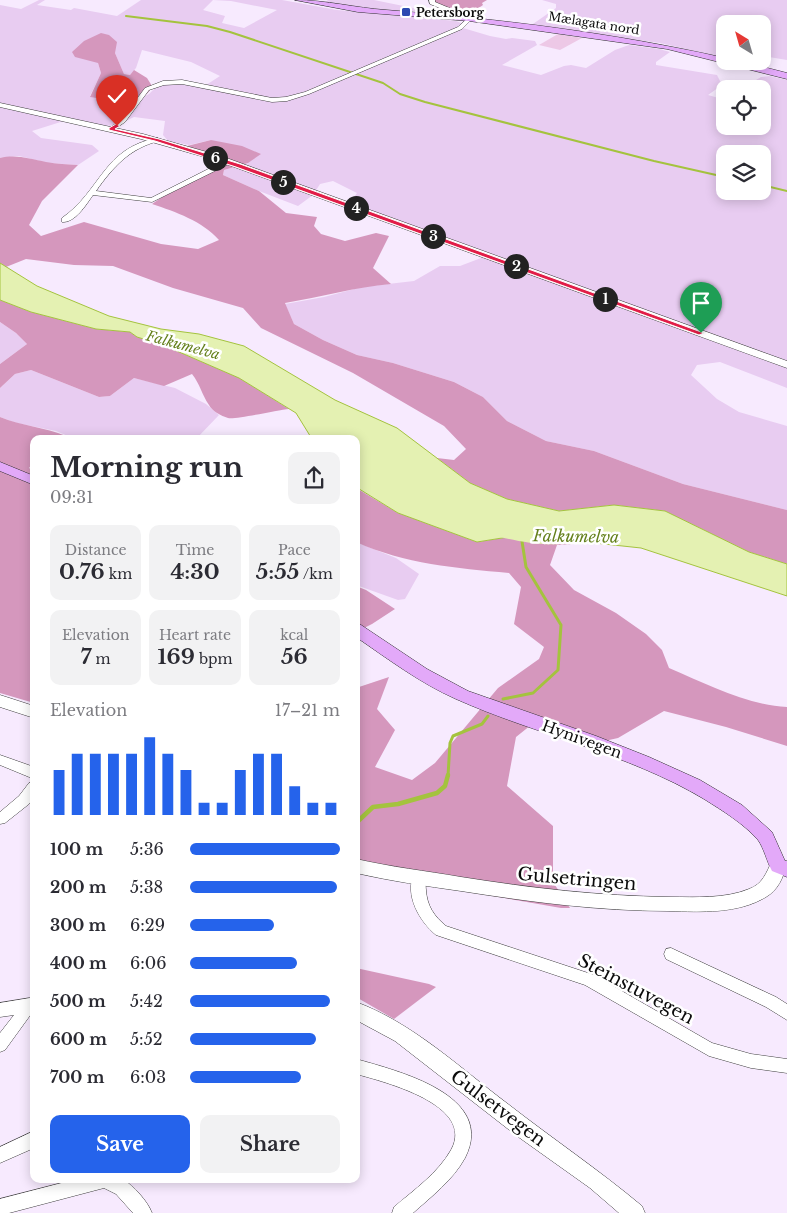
<!DOCTYPE html>
<meta charset="utf-8">
<style>
:root{--surface:#fff;--page:#f2f2f3;--text:#2b2b33;--muted:#7c7c81;--accent:#2563eb}
body{margin:0;font-family:"Libre Baskerville",serif;background:var(--page);color:var(--text);height:100vh;display:flex;flex-direction:column;font-size:19px;white-space:nowrap}
*{box-sizing:border-box;margin:0}
p{font-size:16px;color:var(--muted)}
.icon{flex:none;width:28px;height:28px;fill:none;stroke:currentColor;stroke-width:2;stroke-linecap:round;stroke-linejoin:round}
.map{position:relative;flex:1;overflow:hidden}
.details{position:absolute;left:30px;top:435px;width:330px;height:748px;display:flex;flex-direction:column;background:var(--surface);border-radius:10px;box-shadow:0 2px 12px #0003}
.details>*{flex:none}
.needle{width:32px;rotate:323deg}
.controls{position:absolute;left:716px;top:15px;display:grid;gap:10px}
.controls a{display:grid;place-items:center;width:55px;height:55px;border-radius:10px;background:var(--surface);box-shadow:0 2px 12px #0003;font-size:25px}
.pin{position:absolute;display:grid;place-items:center;width:42px;height:42px;color:#fff;margin:-51px -21px;border-radius:50% 50% 50% 0;rotate:-45deg;box-shadow:0 0 5px #0007}
.pin .icon{rotate:45deg}
.km{position:absolute;width:25px;height:25px;margin:-12px;border-radius:50%;background:#222;color:#fff;font-size:14px;line-height:25px;text-align:center}
.round{display:grid;place-items:center;flex:none;width:52px;height:52px;border-radius:10px;background:var(--page)}
.summary{display:flex;align-items:center;justify-content:space-between;height:85px;padding:0 20px}
h1{font-size:28px;font-weight:700;line-height:38px}
.figures{display:grid;grid-template-columns:repeat(3,1fr);gap:8px;height:85px;padding:5px 20px}
.figures div{display:grid;align-content:center;border-radius:10px;background:var(--page);text-align:center}
.figures b{font-size:21px;font-weight:700}
.figures small{font-size:14px;font-weight:400}
.figures p{font-size:14px}
.chart{height:140px;padding:10px 20px}
.chart p{display:flex;justify-content:space-between}
.chart svg{width:100%;height:90px;margin-top:5px;stroke:var(--accent);stroke-width:6}
.cta{display:flex;gap:10px;margin-top:auto;padding:10px 20px}
.cta a{flex:1;height:58px;border-radius:10px;background:var(--accent);color:#fff;font-size:20px;font-weight:700;line-height:58px;text-align:center}
.cta a+a{background:var(--page);color:var(--text)}
ul{padding:0 20px;list-style:none;font-size:16px}
li{display:grid;grid-template-columns:80px 60px 1fr;align-items:center;height:38px}
li i{height:12px;border-radius:6px;background:var(--accent)}
.map>svg:first-child{display:block}
.farmland{fill:#e8ccf1;fill-rule:evenodd}
.forest{fill:#d597bd}
.pitch{fill:#edc8e6}
.water{fill:#e4f1b2;stroke:#a4c33e}
.lines{fill:none;stroke-linecap:round;stroke-linejoin:round}
.stream-far2{stroke:#a4c33e;stroke-width:2}
.stream-far1{stroke:#a4c33e;stroke-width:3}
.stream{stroke:#a4c33e;stroke-width:4.5}
.river{fill:#e4f1b2;fill-rule:evenodd}
.minor-casing{stroke:#3e3e3e;stroke-width:1}
.tertiary-casing{stroke:#3e3e3e;stroke-width:1}
.secondary-casing{stroke:#2d2d2d;stroke-width:1}
.minor{fill:#fff;fill-rule:evenodd}
.tertiary{fill:#fff;fill-rule:evenodd}
.secondary{fill:#e3a9f9;fill-rule:evenodd}
.route{fill:#e11d48;stroke:#fff}
.poi-dot{fill:#2d49b1;stroke:#fff;stroke-width:2}
.labels{text-anchor:middle;dominant-baseline:central;stroke-width:5;stroke-linejoin:round;paint-order:stroke}
.far-poi-label{font-size:12px;font-weight:bold;fill:#0b0b0b;stroke:#fff;text-anchor:start}
.far-street-label{font-size:12px;fill:#0b0b0b;stroke:#fff}
.far-water-label{font-size:14px;font-style:italic;fill:#64801c;stroke:#fff}
.street-label{font-size:15px;fill:#0b0b0b;stroke:#fff}
.water-label{font-size:16px;font-style:italic;fill:#64801c;stroke:#fff}
.near-street-label{font-size:18px;fill:#0b0b0b;stroke:#fff}
</style>
<div class="map">
<svg width="787" height="1213" viewBox="0 0 787 1213">
<rect width="100%" height="100%" fill="#f7eafe"/>
<!-- farmland -->
<path class="farmland" d="M39 0H45L37 5 71 10 74 8 117 16 141 0H282L337 10 456 21 461 23 463 28 490 36 506 39 512 38 535 41 537 45 502 65 541 75 564 66 571 65 586 68 615 50 629 45 659 49 670 52 656 62V65L717 75 722 85 708 95 722 99 725 97V126H762V89H741L761 77 770 76 787 80V388L720 362 697 365 691 375 717 399 739 412 787 426V510L683 484 594 451 546 441 507 421 483 397 454 382 393 363 357 355 323 340 294 324 285 304 324 297 362 287 414 281 440 266H460L481 258 471 250 349 204 357 193 333 181 320 184 313 195 298 206 259 191 223 175 224 170 248 163 211 140 189 145 168 141 163 135 165 121 134 117 115 126 95 125 67 120 32 131 41 138 92 145 99 151 78 165 48 163 19 156 0 158V5L21 9ZM213 0 231 1 277 10 244 28 222 23 225 16 203 10ZM142 50 191 62 220 76 203 87 161 82 149 94 135 101 90 96 101 73 98 63 115 53 124 74 130 75 136 68ZM725 154H762V191H725Z
M328 0H374L423 10 418 11H391L324 3Z
M542 0H787V60L763 56 762 24H725V58L660 43 530 26 556 8V4Z
M0 322 16 333 27 344 0 364Z
M31 370 99 397 110 396 134 378 175 388 206 404 219 415 196 439H75L56 431 16 423 0 417V388L15 374Z
M356 542 396 558 419 574 405 599 398 600 356 585Z"/>
<!-- forest -->
<path class="forest" d="M431 0H487L482 3 483 5C465 18 449 11 431 0Z
M101 33 109 35 117 42 115 53 124 74 130 75 134 70 147 78 152 86C143 109 110 100 90 97L101 73 98 63 75 57 72 52 84 41Z
M100 126 187 146 211 140 242 146 261 154 248 163 224 170 223 175 259 191 286 213 317 217 314 226 321 234 345 241 376 233 389 236 373 268 391 284C355 287 321 297 285 303L294 324 323 340 357 355 393 363 454 382 483 397 507 421 546 441 594 451 683 484 787 510V564L749 552 665 511 614 505 559 511 507 499 470 483 437 458 454 460 466 449 444 426 353 373 261 328 243 308 173 288 113 266 74 265 26 259 6 267 0 263V158C16 154 31 159 46 162 57 164 67 164 78 165L42 201 29 225 41 236 84 222 161 244 198 249 219 240C202 221 176 212 152 204L171 191 229 164Z
M0 300 31 312 96 329 130 332 137 337 163 345 239 378 289 409C278 410 234 420 228 418 221 416 212 411 209 405 202 395 200 384 192 374L164 386 134 378 110 396 99 397 31 370 15 374 0 388V364L27 344 16 333 0 322Z
M0 417C21 426 45 427 66 436L61 439H34V462L29 468 34 471V703L0 693Z
M356 488 398 513 477 542 521 535 589 543 557 545 550 565 574 590 616 613 646 634 662 650 669 668C707 684 746 705 787 707V746L726 727 664 711 618 738 591 744 531 725 516 737 507 786 553 826V882L570 908H561L356 872V688L389 677 377 709 395 730 375 767 412 780 435 763 498 688 539 659 544 647 514 624 521 587 509 573C456 568 405 564 356 542Z
M356 586 366 590 395 609 372 624 356 632Z
M356 968 429 984 436 987 394 1019 356 997Z"/>
<!-- pitch -->
<path class="pitch" d="M558 34 582 38 560 50 539 45Z"/>
<!-- water -->
<path class="water" d="M0 263 37 286 109 316 161 329 199 334 244 346 335 400 397 428 470 483 507 499 559 511 614 505 665 511 749 552 787 564V596L641 548 521 535 477 542 398 513 356 487V439H312L296 413 239 378 163 345 137 337 130 332 96 329 31 312 0 300Z"/>
<g class="lines">
<!-- stream-far2 -->
<path class="stream-far2" d="M126 16 207 26 230 32 383 83 400 94 425 102 654 161 725 177
M762 185 787 191"/>
<!-- stream-far1 -->
<path class="stream-far1" d="M503 699 533 693 558 670 561 625 526 567 521 535
M448 776 450 743 453 736 482 724 488 716"/>
<!-- stream -->
<path class="stream" d="M356 823 373 807 398 804 437 793 445 786 448 775"/>
<!-- river -->
<path class="river" d="M498 526 539 533 573 534 575 538 573 542C548 548 516 541 492 535L490 531 492 527Z"/>
<!-- minor casing -->
<g class="minor-casing">
<path id="minor" d="M429 0H435V2L459 12 461 18 456 19 454 14 430 4Z
M469 17 472 19 462 29 309 94 287 101 272 102 182 84 164 85 149 90 125 122 113 130 108 129 121 120 145 88 163 81 182 80 272 98 286 97 305 92 458 27Z
M157 138 160 140 159 141C130 148 113 167 96 191L151 198 226 160 233 162 152 202 93 195C86 205 75 223 62 222V218C101 191 103 148 157 138Z
M0 755 34 767V779L0 765Z
M34 782V797L29 804 5 823 0 824V812L19 796 29 783Z
M419 872 424 874C427 879 425 884 426 890 427 906 434 916 446 926L594 975 712 1043 751 1054 787 1059V1073L751 1068 709 1056 585 985 436 935C420 922 404 895 414 874Z
M671 948 776 997 787 1004V1020L766 1007 666 959 664 954 666 949Z
M30 998 34 1000V1010L5 1050 0 1052V1033L14 1015 0 1017V1003Z
M356 1059C398 1071 497 1095 465 1158 453 1180 431 1197 413 1213H392L394 1207C414 1190 438 1173 451 1150 476 1105 385 1082 356 1074Z
M34 1131V1148L0 1163V1147Z
M77 1179H123C134 1187 147 1200 152 1213H133L116 1194 104 1188 9 1213H0V1199Z"/>
</g>
<!-- tertiary casing -->
<g class="tertiary-casing">
<path id="tertiary" d="M0 103 143 134 221 156 787 361V368L215 160 141 139 0 107Z
M0 695 34 706V718L0 707Z
M356 859C391 867 426 871 461 877 531 888 599 896 670 897 695 897 725 899 749 889 763 884 766 873 772 861L778 859 784 861 786 866C783 878 778 890 766 897 738 914 701 912 669 911 599 911 531 902 461 891 426 886 391 881 356 873Z
M356 1002C413 1023 460 1068 508 1104 553 1139 599 1170 642 1206L645 1213H619L590 1188 517 1136 395 1041 356 1020Z"/>
</g>
<!-- secondary casing -->
<g class="secondary-casing">
<path id="secondary" d="M295 0C326 0 356 8 386 10 500 19 614 33 725 58V61H740L787 73V79L667 49 469 21 358 12Z
M0 462 34 476V485L0 471Z
M356 624 361 625 427 669 468 691 596 736 649 757 700 780 742 805 772 832 785 861H787V877L772 871C767 862 764 848 758 840 743 823 723 811 704 799 627 753 537 735 456 699 420 683 388 659 356 637Z"/>
</g>
<!-- minor -->
<use href="#minor" class="minor"/>
<!-- tertiary -->
<use href="#tertiary" class="tertiary"/>
<!-- secondary -->
<use href="#secondary" class="secondary"/>
</g>
<!-- route -->
<path class="route" d="M116 124 120 126 115 129 159 139 240 164 704 333 699 335 236 167 155 141 109 130V128Z"/>
<!-- markers -->
<rect class="poi-dot" x="401" y="7" width="10" height="10" rx="2.5"/>
<g class="labels">
<!-- far-poi labels -->
<g class="far-poi-label">
<text x="416" y="12">Petersborg</text>
</g>
<!-- far-street labels -->
<g class="far-street-label">
<text transform="translate(594 23) rotate(9)">Mælagata nord</text>
</g>
<!-- far-water labels -->
<g class="far-water-label">
<text transform="translate(183 345) rotate(15)">Falkumelva</text>
</g>
<!-- street labels -->
<g class="street-label">
<text transform="translate(582 739) rotate(20)">Hynivegen</text>
</g>
<!-- water labels -->
<g class="water-label">
<text transform="translate(576 536) rotate(1)">Falkumelva</text>
</g>
<!-- near-street labels -->
<g class="near-street-label">
<text transform="translate(577 879) rotate(5)">Gulsetringen</text>
<text transform="translate(636 989) rotate(28)">Steinstuvegen</text>
<text transform="translate(498 1108) rotate(37)">Gulsetvegen</text>
</g>
</g>
</svg>
<div class="controls">
<a><svg class="needle" viewBox="-14 -14 28 28"><path d="M0-13l5 13h-10z" fill="#e53935"/><path d="M0 13l5-13h-10z" fill="#7c7c81"/></svg></a>
<a><svg class="icon" aria-label="locate" viewBox="0 0 24 24"><circle cx="12" cy="12" r="6"/><path d="M12 2v4M12 18v4M2 12h4M18 12h4"/></svg></a>
<a><svg class="icon" aria-label="layers" viewBox="0 0 24 24"><path d="M12 4l9 5-9 5-9-5zM3 14l9 5 9-5"/></svg></a>
</div>
<div class="pin" style="left:701px;top:333px;background:#1e9e55"><svg class="icon" aria-label="arrive" viewBox="0 0 24 24"><path d="M6 21V4h12l-3 4 3 4H6"/></svg></div>
<div class="pin" style="left:117px;top:126px;background:#d93025"><svg class="icon" aria-label="check" viewBox="0 0 24 24"><path d="M5 12l5 5 9-10"/></svg></div>
<b class="km" style="left:605px;top:299px">1</b>
<b class="km" style="left:516px;top:266px">2</b>
<b class="km" style="left:433px;top:236px">3</b>
<b class="km" style="left:356px;top:208px">4</b>
<b class="km" style="left:283px;top:182px">5</b>
<b class="km" style="left:215px;top:158px">6</b>
<section class="details">
<div class="summary"><div><h1>Morning run</h1><p>09:31</p></div><a class="round"><svg class="icon" aria-label="share" viewBox="0 0 24 24"><path d="M12 15V3M7 8l5-5 5 5M5 13v7h14v-7"/></svg></a></div>
<div class="figures">
<div><p>Distance</p><b>0.76<small> km</small></b></div>
<div><p>Time</p><b>4:30</b></div>
<div><p>Pace</p><b>5:55<small> /km</small></b></div>
</div>
<div class="figures">
<div><p>Elevation</p><b>7<small> m</small></b></div>
<div><p>Heart rate</p><b>169<small> bpm</small></b></div>
<div><p>kcal</p><b>56</b></div>
</div>
<div class="chart"><p><span>Elevation</span>17–21 m</p>
<svg viewBox="0 0 160 44" preserveAspectRatio="none"><path d="M5 44V22M15 44V14M25 44V14M35 44V14M45 44V14M55 44V6M65 44V14M75 44V22M85 44V38M95 44V38M105 44V22M115 44V14M125 44V14M135 44V30M145 44V38M155 44V38"/></svg>
</div>
<ul>
<li><b>100 m</b>5:36<i style="width:100%"></i></li>
<li><b>200 m</b>5:38<i style="width:98%"></i></li>
<li><b>300 m</b>6:29<i style="width:56%"></i></li>
<li><b>400 m</b>6:06<i style="width:71%"></i></li>
<li><b>500 m</b>5:42<i style="width:93%"></i></li>
<li><b>600 m</b>5:52<i style="width:84%"></i></li>
<li><b>700 m</b>6:03<i style="width:74%"></i></li>
</ul>
<div class="cta"><a>Save</a><a>Share</a></div>
</section>
</div>
